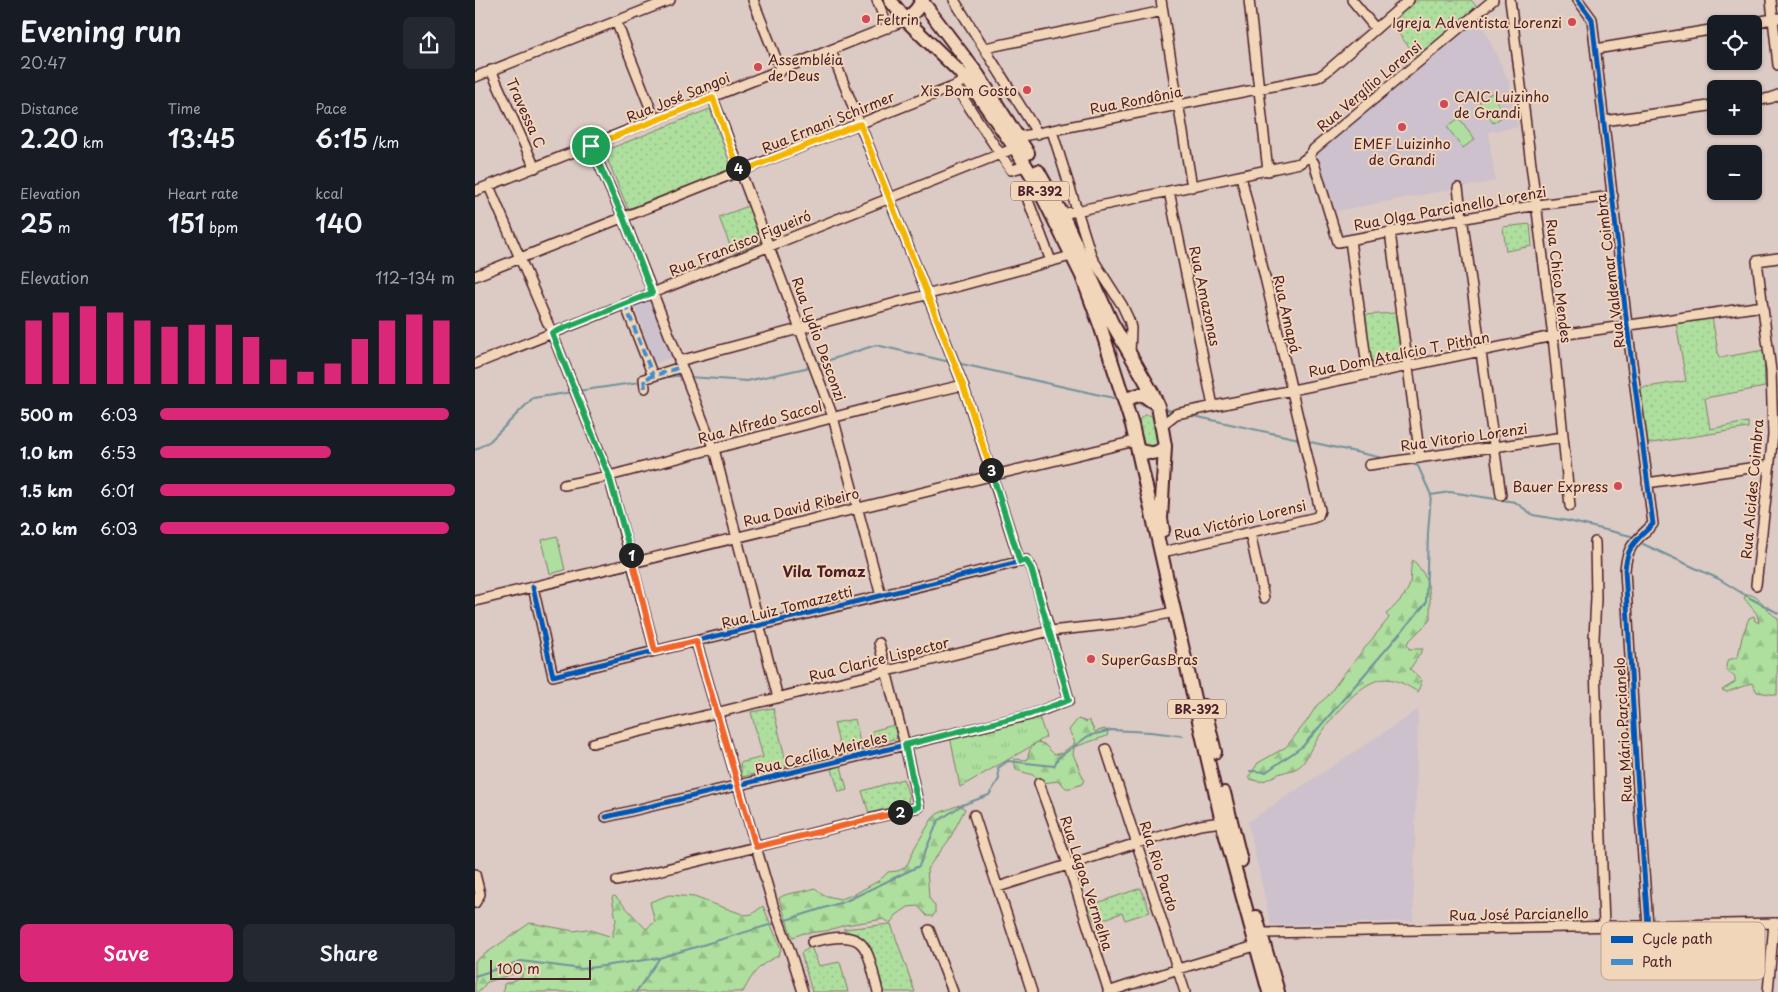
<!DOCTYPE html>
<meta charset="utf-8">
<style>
:root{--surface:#171b24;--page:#242831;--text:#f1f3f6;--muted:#9ea1a6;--accent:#db2777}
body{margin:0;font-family:"Playpen Sans",sans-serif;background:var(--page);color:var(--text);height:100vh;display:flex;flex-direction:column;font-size:19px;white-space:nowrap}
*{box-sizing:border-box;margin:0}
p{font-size:16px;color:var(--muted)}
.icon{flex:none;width:28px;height:28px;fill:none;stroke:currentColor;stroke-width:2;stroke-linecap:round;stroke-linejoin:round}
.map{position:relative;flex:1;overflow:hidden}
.drawer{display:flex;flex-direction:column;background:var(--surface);width:475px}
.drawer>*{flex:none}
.controls{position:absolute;left:1232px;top:15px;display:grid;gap:10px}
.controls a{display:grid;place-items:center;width:55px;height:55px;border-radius:8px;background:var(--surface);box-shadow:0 1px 4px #0004;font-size:25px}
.scale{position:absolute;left:15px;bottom:12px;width:101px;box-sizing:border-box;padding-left:5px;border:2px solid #4a1f2b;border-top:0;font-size:14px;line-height:18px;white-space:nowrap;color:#4a1f2b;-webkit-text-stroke:4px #f2d6b9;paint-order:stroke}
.pin{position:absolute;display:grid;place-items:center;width:42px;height:42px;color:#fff;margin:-21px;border:2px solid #fff;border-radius:50%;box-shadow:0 1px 5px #0007}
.km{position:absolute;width:25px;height:25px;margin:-12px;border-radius:50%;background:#222;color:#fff;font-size:14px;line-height:25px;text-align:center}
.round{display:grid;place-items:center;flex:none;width:52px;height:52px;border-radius:8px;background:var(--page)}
.overview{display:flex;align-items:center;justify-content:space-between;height:85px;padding:0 20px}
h1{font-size:28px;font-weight:600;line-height:38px}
.metrics{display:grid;grid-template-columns:repeat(3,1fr);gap:8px;height:85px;padding:5px 20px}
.metrics div{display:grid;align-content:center}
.metrics b{font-size:25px;font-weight:600}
.metrics small{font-size:14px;font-weight:400}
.metrics p{font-size:14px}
.chart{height:140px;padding:10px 20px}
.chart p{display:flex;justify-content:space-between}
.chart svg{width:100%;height:90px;margin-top:5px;stroke:var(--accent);stroke-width:6}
.primary-button{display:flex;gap:10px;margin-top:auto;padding:10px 20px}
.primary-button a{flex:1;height:58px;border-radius:8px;background:var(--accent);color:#fff;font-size:20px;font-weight:600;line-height:58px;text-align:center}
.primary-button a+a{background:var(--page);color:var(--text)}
ul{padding:0 20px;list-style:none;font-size:16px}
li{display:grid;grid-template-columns:80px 60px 1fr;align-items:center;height:38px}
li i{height:12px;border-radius:6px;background:var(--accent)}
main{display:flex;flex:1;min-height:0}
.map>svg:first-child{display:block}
.built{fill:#ccc1cc}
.grass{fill:url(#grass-dots);stroke:#7c7f65}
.forest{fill:url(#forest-firs);stroke:#7c7f65}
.park{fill:url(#park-tufts);stroke:#7c7f65}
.pitch{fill:#aedf9f;stroke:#7c7f65}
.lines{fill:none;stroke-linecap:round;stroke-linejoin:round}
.stream{stroke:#729199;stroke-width:2}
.minor-casing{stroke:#4a1f2b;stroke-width:12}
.highway-casing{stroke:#4a1f2b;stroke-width:16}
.minor{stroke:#f2d6b9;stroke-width:9}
.highway{stroke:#f2d6b9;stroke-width:12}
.quiet{stroke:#418dcd;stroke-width:4;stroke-dasharray:8 4;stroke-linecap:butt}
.cycleway-casing{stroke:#f2d6b9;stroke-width:8}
.cycleway{stroke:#0057b8;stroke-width:5}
.split-1-casing{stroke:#fff;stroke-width:10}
.split-2-casing{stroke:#fff;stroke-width:10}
.split-3-casing{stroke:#fff;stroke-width:10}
.split-4-casing{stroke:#fff;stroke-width:10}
.split-5-casing{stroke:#fff;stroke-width:10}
.split-1{stroke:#22a559;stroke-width:6}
.split-2{stroke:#f0652b;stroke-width:6}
.split-3{stroke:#22a559;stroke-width:6}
.split-4{stroke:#f5b400;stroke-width:6}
.split-5{stroke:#f5b400;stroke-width:6}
.poi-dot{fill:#d1495b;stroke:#f2d6b9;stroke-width:2}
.labels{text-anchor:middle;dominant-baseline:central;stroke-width:4;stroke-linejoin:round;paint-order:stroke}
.shield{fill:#f2d6b9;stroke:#7c5656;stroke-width:1}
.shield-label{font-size:12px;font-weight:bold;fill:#4a1f2b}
.poi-label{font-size:14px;fill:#4a1f2b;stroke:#f2d6b9;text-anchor:start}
.street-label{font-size:14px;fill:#4a1f2b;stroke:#f2d6b9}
.neighbourhood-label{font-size:15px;font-weight:bold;fill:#4a1f2b;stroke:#f2d6b9}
.key{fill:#f2d6b9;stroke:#c09f8e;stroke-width:1}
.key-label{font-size:14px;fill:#4a1f2b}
</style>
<main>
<section class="drawer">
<div class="overview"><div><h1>Evening run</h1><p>20:47</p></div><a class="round"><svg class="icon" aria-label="share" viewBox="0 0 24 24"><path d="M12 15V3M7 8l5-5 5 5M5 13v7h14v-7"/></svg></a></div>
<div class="metrics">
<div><p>Distance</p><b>2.20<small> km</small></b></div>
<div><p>Time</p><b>13:45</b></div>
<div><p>Pace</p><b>6:15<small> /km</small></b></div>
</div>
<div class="metrics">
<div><p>Elevation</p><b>25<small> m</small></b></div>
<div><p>Heart rate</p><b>151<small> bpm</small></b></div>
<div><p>kcal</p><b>140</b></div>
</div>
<div class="chart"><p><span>Elevation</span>112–134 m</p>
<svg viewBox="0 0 160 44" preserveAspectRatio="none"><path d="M5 44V13M15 44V9M25 44V6M35 44V9M45 44V13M55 44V16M65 44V15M75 44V15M85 44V21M95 44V32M105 44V38M115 44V34M125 44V22M135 44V13M145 44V10M155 44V13"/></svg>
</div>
<ul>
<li><b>500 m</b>6:03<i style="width:98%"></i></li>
<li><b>1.0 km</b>6:53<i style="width:58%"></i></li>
<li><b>1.5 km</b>6:01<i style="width:100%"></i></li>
<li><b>2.0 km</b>6:03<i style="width:98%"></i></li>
</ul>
<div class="primary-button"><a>Save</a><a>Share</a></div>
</section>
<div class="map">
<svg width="1303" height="992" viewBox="0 0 1303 992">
<defs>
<pattern id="grass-dots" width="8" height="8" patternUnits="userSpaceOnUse" patternTransform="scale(1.25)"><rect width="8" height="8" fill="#aedf9f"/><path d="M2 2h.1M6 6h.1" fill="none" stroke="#97bf89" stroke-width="1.8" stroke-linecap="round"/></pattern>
<pattern id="forest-firs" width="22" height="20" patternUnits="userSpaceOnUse" patternTransform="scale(1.25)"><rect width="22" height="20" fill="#aedf9f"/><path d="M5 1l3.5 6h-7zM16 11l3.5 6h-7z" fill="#97bf89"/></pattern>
<pattern id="park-tufts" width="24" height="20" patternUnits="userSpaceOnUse" patternTransform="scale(1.25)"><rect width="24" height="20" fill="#aedf9f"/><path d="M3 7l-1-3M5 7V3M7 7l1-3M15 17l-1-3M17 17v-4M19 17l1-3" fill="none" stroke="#97bf89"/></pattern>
</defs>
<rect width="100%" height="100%" fill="#dccac4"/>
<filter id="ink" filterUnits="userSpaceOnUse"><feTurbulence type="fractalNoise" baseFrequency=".02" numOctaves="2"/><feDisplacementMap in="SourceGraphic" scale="10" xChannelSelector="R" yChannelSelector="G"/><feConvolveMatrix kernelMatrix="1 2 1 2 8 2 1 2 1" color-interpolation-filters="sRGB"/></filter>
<g filter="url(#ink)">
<!-- built -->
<path class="built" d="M1003 16 1034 82 1043 127 1013 132 1020 181 861 211 857 197 853 194 842 153Z
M175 299 198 357 175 365 162 330 168 327 159 306Z
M943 710 938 921 796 925 773 822Z"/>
<!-- grass -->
<path class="grass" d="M942 0H996L1002 7 942 57 915 23Z
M235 109 257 169 153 209 129 151Z
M276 205 290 241 258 253 244 217Z
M1055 224 1057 246 1031 251 1028 227Z
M922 313 929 358 896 365 888 315Z
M1237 317 1244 358 1289 350 1290 387 1230 398 1235 429 1273 422V428L1170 444 1165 388 1211 381 1201 322Z
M669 415H675L679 418 685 442 679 449 668 445 664 422 665 419Z
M298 708 312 766 267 777 265 763 288 757 276 712Z
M380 719 386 748 366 752 359 723Z
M419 725 422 738 401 744 397 731Z
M366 766 372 790 364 792 357 769Z
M428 779 434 795 433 803 394 813 387 791Z
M666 888 675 912 650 920 647 913 620 922 613 906Z
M416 924 440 992H410L395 947 390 940 368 929Z
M336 947 344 966 365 962 373 992H337L326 953Z"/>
<!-- forest -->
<path class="forest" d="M938 560C957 581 955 593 955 620L932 643 934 649H948L935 669 947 680 943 692C933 686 924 680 912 679 884 678 851 725 838 746 834 751 832 758 828 763 822 771 809 771 801 775 788 781 788 784 773 778L783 763 811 747 832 721 842 705 852 697 868 675 914 618 911 614C918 609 934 592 935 583 936 575 935 568 938 560Z
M1272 594C1288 596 1290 612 1303 618L1302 695 1282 692 1277 683 1252 692 1247 690 1260 682V677L1252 671 1251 665 1253 660 1263 657 1267 637 1274 618 1279 616 1280 621 1284 623 1282 614 1269 598Z
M603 719 612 722 614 720 620 732 629 729 633 731 632 736 599 747 598 754 609 780 607 784 596 788H591L584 781 567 783 558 775 541 770 539 759 552 760 555 749 562 742 569 744 579 754 587 753 600 743 594 730Z
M484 805 490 809 474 840 452 869 454 898 460 906V913L458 916H452L443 906 433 907 420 916 418 922 415 923 409 919 370 925 351 931 329 933 318 937 316 934 304 898C315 891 328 893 340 888L348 895 365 899 378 895 405 880 413 872 423 871 429 868 433 863 440 847 457 819 462 814Z
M194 895 219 897 270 915 277 914 288 906 306 949 303 956C283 965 278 973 268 992H28L29 984 47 977V971L12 982 4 992H0V961L55 923 99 931 112 929 137 937 141 920 137 897 140 896 171 929 180 922 175 902Z"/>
<!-- park -->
<path class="park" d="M564 717 571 737 548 751 485 787 475 736Z"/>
<!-- pitch -->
<path class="pitch" d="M1017 93 1030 115 1018 123 1004 101Z
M984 118 1000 139 988 148 972 127Z
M82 536 90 570 75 574 67 540Z"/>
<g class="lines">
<!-- stream -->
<path class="stream" d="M482 363 643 399
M342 364 401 345 475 362
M214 377 272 381 335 367
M185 378 200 376H207
M103 391 165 382
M658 402 673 406
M690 409 700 412
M714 415 824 439
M831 441 912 459
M0 450 15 441 58 398 98 392
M956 495 975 492 1040 502 1058 515 1093 521 1156 536
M1168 544 1244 579 1275 598 1303 613
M775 771 791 772 828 746 951 603 953 533 956 495 943 466 934 463
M308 921 371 901 444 866 463 821 487 805 514 795 524 779 523 768 533 761 579 766 583 758 613 736 636 730 676 732 708 736
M0 976 46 961 107 969 184 958 301 923
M161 992 184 959"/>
<!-- minor casing -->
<g class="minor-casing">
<path id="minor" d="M278 0 306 71
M402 0 413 28
M479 0 563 134
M686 0 717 187
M774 0 793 171
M877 0 901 29
M1035 0 1078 336 1095 506
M1103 0 1117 19 1152 325 1178 524C1161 541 1152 545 1150 570L1162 775 1173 926
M1296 0 1303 65
M141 21 180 120
M1270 24 1303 18
M510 48 688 11
M1121 49 1241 29
M356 51 488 385 545 562
M16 70 60 168
M0 77 195 0
M480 86 536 170 551 166
M238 98 358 417 406 596
M1279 101 1296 98 1303 95
M1129 121 1241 105
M577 131 617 258 647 305 654 320 656 328 655 354
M543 137 843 77 851 72 934 0
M116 146 148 217 239 449 303 698
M834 156 839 163 863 242 1061 205 1138 196
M559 179 551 195 576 261
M14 186 77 333 134 476 180 651
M983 188 1026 495
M0 191 431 20
M694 191 738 406
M587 214 825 163 834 156 839 149 1018 0
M915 232 945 458
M875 240 893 374
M0 276 480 86 492 79
M150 304 178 376
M204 361 596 256
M0 364 540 148
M170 388 169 379 206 367
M687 425 701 414 1078 336 1288 306
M894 465 1088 437
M1172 483 1295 465
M89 485 134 476 433 398 488 385
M775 533 789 598
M1120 542 1121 598 1119 638 1129 926
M692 551 838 518 843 516 845 510 766 176
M1281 585 1298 435 1296 371 1282 261 1303 258
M58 587 78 676 551 560 557 568 594 700 555 715 131 817
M0 601 660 441
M221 641 298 905 315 951 328 992
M118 743 575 631 650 623 699 612
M631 749 710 992
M564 783 593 864 634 992
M499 815 557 992
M0 874 5 894 0 903
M142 881 444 807 430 745 404 643
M523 887 662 843 725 825 747 822
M454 930 478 992
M786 933 1303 923
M337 942C393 928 391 945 403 992
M633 992 703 969 780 946
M1293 992 1299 923"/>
</g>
<!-- highway casing -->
<g class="highway-casing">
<path id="highway" d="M415 0 431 20 492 79 540 148 559 179 607 276 626 328 657 425 747 822 794 992
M446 0 503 75 553 153
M431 20 441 10 447 1
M563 171 587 214 637 323 678 394 683 406 690 446 686 519 688 530
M651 406 654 398 667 394 681 404
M663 450C675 454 682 455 690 446
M729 706 740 752
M749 793 766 861
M781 917 803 992"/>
</g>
<!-- minor -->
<use href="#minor" class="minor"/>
<!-- highway -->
<use href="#highway" class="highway"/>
<!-- quiet -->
<path class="quiet" d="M150 304 178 376
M170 388 169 379 206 367"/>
<!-- cycleway casing -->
<g class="cycleway-casing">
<path id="cycleway" d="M1103 0 1117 19 1152 325 1178 524C1161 541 1152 545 1150 570L1162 775 1173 926
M58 587 78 676 551 560 557 568 594 700 555 715 131 817"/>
</g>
<!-- cycleway -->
<use href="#cycleway" class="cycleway"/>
</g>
</g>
<g class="lines" filter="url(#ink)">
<!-- split-1 casing -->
<g class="split-1-casing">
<path id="split-1" d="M116 146 148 217 177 293 77 333 134 476 156 555"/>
</g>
<!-- split-2 casing -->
<g class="split-2-casing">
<path id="split-2" d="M156 555 180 651 221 641 281 847 425 812"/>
</g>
<!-- split-3 casing -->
<g class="split-3-casing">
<path id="split-3" d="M425 812 444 807 430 745 555 714 594 700 556 568 551 560 545 562 516 470"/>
</g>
<!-- split-4 casing -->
<g class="split-4-casing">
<path id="split-4" d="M263 168 265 172 385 124 488 385 516 470"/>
</g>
<!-- split-5 casing -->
<g class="split-5-casing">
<path id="split-5" d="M116 146 238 98 263 168"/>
</g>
<!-- split-1 -->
<use href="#split-1" class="split-1"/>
<!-- split-2 -->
<use href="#split-2" class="split-2"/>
<!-- split-3 -->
<use href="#split-3" class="split-3"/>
<!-- split-4 -->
<use href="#split-4" class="split-4"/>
<!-- split-5 -->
<use href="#split-5" class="split-5"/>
</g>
<!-- markers -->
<g class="poi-dot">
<circle cx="391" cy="19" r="5"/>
<circle cx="1097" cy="22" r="5"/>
<circle cx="283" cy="67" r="5"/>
<circle cx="552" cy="90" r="5"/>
<circle cx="969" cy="104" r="5"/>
<circle cx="927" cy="127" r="5"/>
<circle cx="1143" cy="486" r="5"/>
<circle cx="616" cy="659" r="5"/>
</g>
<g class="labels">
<!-- shield labels -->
<g class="shield">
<rect x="536" y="181.5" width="58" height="19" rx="4"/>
<rect x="693" y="699.5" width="58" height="19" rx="4"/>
</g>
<g class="shield-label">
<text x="565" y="191">BR-392</text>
<text x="722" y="709">BR-392</text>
</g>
<!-- poi labels -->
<g class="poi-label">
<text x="401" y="19">Feltrin</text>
<text x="1087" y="22" text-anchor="end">Igreja Adventista Lorenzi</text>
<text x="293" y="59">Assembléia<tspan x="293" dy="16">de Deus</tspan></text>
<text x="542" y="90" text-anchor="end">Xis Bom Gosto</text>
<text x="979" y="96">CAIC Luizinho<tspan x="979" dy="16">de Grandi</tspan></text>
<text x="927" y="143" text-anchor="middle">EMEF Luizinho<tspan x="927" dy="16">de Grandi</tspan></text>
<text x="1133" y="486" text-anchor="end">Bauer Express</text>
<text x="626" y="659">SuperGasBras</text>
</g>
<!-- street labels -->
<g class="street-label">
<text transform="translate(894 86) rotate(-40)">Rua Vergílio Lorensi</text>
<text transform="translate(203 97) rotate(-22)">Rua José Sangoi</text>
<text transform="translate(661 100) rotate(-11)">Rua Rondônia</text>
<text transform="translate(51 113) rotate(66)">Travessa C</text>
<text transform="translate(353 122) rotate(-22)">Rua Ernani Schirmer</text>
<text transform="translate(975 208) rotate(-10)">Rua Olga Parcianello Lorenzi</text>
<text transform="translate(265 243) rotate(-22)">Rua Francisco Figueiró</text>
<text transform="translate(1135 271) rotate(-97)">Rua Valdemar Coimbra</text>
<text transform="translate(1084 281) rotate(83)">Rua Chico Mendes</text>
<text transform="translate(730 296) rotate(78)">Rua Amazonas</text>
<text transform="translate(812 314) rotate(77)">Rua Amapá</text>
<text transform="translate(344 339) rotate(70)">Rua Lydio Desconzi</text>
<text transform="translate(924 354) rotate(-11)">Rua Dom Atalício T. Pithan</text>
<text transform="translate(285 422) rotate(-15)">Rua Alfredo Saccol</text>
<text transform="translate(989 437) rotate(-8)">Rua Vitorio Lorenzi</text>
<text transform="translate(1277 489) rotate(-85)">Rua Alcides Coimbra</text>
<text transform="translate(326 507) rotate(-14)">Rua David Ribeiro</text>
<text transform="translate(765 520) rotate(-13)">Rua Victório Lorensi</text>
<text transform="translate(312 607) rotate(-14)">Rua Luiz Tomazzetti</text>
<text transform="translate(404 659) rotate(-14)">Rua Clarice Lispector</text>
<text transform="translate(1148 730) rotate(-93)">Rua Mário Parcianelo</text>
<text transform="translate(346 753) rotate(-14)">Rua Cecília Meireles</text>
<text transform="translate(684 866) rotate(72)">Rua Rio Pardo</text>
<text transform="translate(612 883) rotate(72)">Rua Lagoa Vermelha</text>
<text transform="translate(1044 914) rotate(-1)">Rua José Parcianello</text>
</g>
<!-- neighbourhood labels -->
<g class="neighbourhood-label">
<text x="349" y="570">Vila Tomaz</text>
</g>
</g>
<!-- legend -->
<rect x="1126" y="922" width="164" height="58" rx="8" class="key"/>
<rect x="1136" y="936" width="22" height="7" fill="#0057b8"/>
<rect x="1136" y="959" width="22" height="6" fill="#418dcd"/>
<g class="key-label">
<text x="1167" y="944">Cycle path</text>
<text x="1167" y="967">Path</text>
</g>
</svg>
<div class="controls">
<a><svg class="icon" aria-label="locate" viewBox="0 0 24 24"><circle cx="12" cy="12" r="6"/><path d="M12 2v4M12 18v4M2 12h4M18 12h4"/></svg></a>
<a>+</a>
<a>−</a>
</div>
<div class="scale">100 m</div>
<div class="pin" style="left:116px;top:146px;background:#1e9e55"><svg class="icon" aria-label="arrive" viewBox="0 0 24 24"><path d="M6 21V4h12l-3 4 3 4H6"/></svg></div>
<b class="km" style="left:156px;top:555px">1</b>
<b class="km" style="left:425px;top:812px">2</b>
<b class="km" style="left:516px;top:470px">3</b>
<b class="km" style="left:263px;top:168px">4</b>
</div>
</main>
